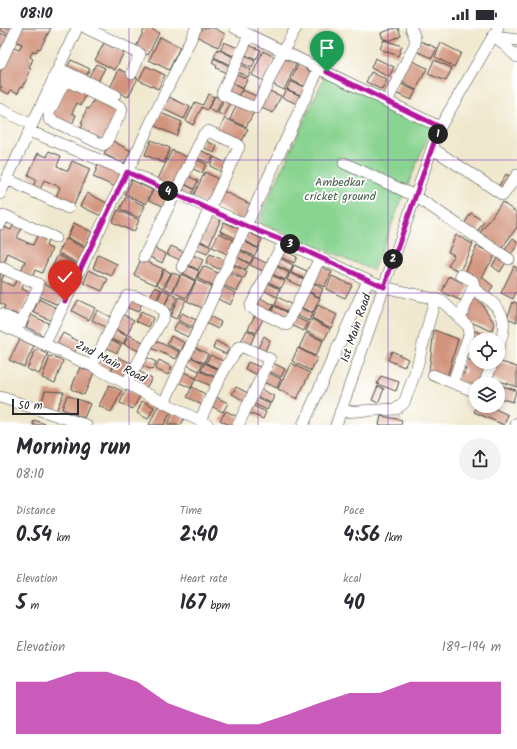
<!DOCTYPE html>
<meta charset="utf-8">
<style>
:root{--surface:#fff;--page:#f2f2f3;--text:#2b2b33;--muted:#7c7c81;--accent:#b5179e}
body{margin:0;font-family:Kalam,sans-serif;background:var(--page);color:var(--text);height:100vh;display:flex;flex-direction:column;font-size:15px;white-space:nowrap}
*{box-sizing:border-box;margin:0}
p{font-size:13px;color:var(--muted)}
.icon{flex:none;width:22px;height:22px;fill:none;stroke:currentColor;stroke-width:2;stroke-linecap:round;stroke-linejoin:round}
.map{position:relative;height:397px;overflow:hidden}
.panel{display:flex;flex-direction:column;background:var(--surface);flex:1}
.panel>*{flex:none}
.buttons{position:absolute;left:469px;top:305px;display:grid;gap:8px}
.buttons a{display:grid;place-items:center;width:36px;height:36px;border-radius:50%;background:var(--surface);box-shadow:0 2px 6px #0003;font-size:20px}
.scale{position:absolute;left:12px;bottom:10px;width:67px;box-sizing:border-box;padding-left:4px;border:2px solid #2b2b2b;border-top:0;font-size:11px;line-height:14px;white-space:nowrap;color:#2b2b2b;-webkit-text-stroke:3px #fff;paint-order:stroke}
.pin{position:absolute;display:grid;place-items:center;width:34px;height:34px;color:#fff;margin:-41px -17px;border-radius:50% 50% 50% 0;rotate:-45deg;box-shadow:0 0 4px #0007}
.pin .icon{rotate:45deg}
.km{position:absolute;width:20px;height:20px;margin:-10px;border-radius:50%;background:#222;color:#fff;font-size:11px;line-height:20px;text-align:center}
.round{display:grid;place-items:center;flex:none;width:42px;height:42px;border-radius:21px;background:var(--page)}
.summary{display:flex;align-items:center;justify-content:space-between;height:68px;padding:0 16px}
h1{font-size:22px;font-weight:700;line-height:30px}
.figures{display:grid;grid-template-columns:repeat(3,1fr);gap:6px;height:68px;padding:4px 16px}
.figures div{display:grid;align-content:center}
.figures b{font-size:20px;font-weight:700}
.figures small{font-size:11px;font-weight:400}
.figures p{font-size:11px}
.chart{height:112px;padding:8px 16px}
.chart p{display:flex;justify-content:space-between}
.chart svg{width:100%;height:72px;margin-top:4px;fill:var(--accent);opacity:.7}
.status{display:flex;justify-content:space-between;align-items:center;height:28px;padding:0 20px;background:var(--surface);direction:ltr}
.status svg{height:11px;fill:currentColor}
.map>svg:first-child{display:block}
.green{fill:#8ad491;stroke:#5a805e}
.building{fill:#d2947d}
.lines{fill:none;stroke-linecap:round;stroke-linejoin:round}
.minor-casing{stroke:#494743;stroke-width:12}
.minor{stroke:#fff;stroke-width:11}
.route-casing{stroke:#fff;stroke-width:8}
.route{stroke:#b5179e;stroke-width:5}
.grid{fill:none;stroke:#7b2cbf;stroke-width:1;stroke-opacity:0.55}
.labels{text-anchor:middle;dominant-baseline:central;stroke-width:3.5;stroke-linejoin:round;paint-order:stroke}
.park-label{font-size:12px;fill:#485e4a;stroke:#fff}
.street-label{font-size:12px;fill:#2b2b2b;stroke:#fff}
</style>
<div class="status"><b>08:10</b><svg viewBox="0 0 49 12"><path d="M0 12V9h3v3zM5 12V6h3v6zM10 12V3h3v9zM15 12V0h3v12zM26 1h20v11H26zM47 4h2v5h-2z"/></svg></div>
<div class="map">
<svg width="517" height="397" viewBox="0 0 517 397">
<rect width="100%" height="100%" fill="#fff"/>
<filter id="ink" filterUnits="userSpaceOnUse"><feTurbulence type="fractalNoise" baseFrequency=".025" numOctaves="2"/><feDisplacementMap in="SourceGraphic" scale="8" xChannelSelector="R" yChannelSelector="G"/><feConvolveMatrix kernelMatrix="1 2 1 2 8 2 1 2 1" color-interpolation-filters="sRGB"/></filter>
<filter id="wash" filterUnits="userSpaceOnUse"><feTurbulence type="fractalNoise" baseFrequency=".012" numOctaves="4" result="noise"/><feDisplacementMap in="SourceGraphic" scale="16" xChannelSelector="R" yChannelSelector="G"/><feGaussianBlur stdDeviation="0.9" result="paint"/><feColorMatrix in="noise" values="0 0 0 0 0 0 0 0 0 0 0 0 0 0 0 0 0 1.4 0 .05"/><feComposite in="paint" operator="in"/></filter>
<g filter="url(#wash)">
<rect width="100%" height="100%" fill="#f0e8ce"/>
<!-- green -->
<path class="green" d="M326 45 433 96 373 242 258 194Z"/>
<g id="blocks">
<!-- building -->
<path class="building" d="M0 0H13L10 7 0 2Z
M19 0H51L40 21 38 20 36 24 33 23 30 29 33 31 29 40 31 41 23 59 21 58 18 65 11 62 9 66 0 62 2 59H0V44L12 19 19 22 22 16 15 13Z
M145 0H149L159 5 148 27 135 21Z
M200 0H214L225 6 218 19 196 8Z
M395 0H398L401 8 391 12 383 11 381 5Z
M0 5 9 9 4 19 0 17Z
M160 9 180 19 169 42 149 32Z
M384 12 402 18 398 28 380 21Z
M420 13 437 20 432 30 416 23Z
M224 14 238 20 234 28 220 22Z
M104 15 114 20 115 18 124 24 115 42 95 32Z
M441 15 461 25 454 39 435 29Z
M246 16 261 22 256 32 242 25Z
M218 21 233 29 230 37 214 29Z
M263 23 275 29 264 53 252 47Z
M241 26 255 33 252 40 238 33Z
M214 30 229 38 226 45 216 40 217 38 212 35Z
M375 30 394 39 389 49 371 40Z
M286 31 296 36 284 62 270 55 280 32Z
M408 31 427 40 416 62 398 52Z
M71 32 90 41 84 51 66 42Z
M434 32 452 40 446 53 428 46Z
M237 35 251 42 248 49 234 42Z
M96 36 105 40 96 57 87 52Z
M298 36 307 41 310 44 311 47 306 59 291 52Z
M146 38 165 47 158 61 139 52Z
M119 41 138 50 128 69 110 60Z
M233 44 247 51 243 61 228 53Z
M371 44 387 52 382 62 366 54Z
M290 53 306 60 302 68 287 61Z
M229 54 242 61 237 70 224 64Z
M67 55 87 65 81 77 77 75 72 85 76 87 71 99 51 89Z
M399 55 416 63 411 72 395 65Z
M286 61 303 69 299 77 282 69Z
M243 62 258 69 254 78 239 71Z
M267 62 281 68 273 85 259 79Z
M208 66 214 69 207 82 202 79 193 97 186 93 195 74 203 77Z
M215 68 222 72 216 85 208 81Z
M169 69 190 79 184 91 163 81Z
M95 70 119 82 103 115 79 104 83 96 81 95 85 87H84L87 80 89 81Z
M225 70 232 73 224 88 218 85Z
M237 76 254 84 246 99 230 91Z
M161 85 182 94 176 108 155 98Z
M225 90 248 101 241 115 218 104Z
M111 112 131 123 124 136 104 126Z
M151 112 170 120 164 135 145 127Z
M204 112 217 118 214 125 201 118Z
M198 121 213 128 209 135 195 129Z
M172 122 189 130 174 161 157 153Z
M49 123 61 128 57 138 68 143 72 133 90 141 74 177 56 169 60 159 44 152 40 162 33 159 36 151 28 147 38 125 47 129Z
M214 129 228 136 224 145 210 138Z
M193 130 206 136 202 145 189 139Z
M99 135 123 146 116 159 93 149Z
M205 144 218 151 208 177 192 170Z
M506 146 512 151 503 163 498 159Z
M186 147 198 153 194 161 182 155Z
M132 152 152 162 146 176 125 166Z
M182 155 194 161 190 170 178 164Z
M154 161 168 167 163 178 149 172Z
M221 162 250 176 242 193 214 176Z
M87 165 107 175 101 188 80 178Z
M126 169 145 178 139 190 120 181Z
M502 174 517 185V199L502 220 480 205Z
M118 182 139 192 134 204 112 194Z
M208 185 221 191 209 217 196 211Z
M471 185 484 194 476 205 464 196Z
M224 194 240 201 235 210 220 203Z
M14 195 22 199 17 210 33 217 38 206 49 210 46 218 52 221 42 245 35 242 32 250 20 245 25 233 8 225 3 238 0 236V203L2 198 11 202Z
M74 195 92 204 85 218 67 210Z
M248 204 262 211 258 220 244 212Z
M219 205 234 212 227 226 212 219Z
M456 207 473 216 460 243 448 238 454 227 448 224Z
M513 210 517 213V218L510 227 504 223Z
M66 211 85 220 78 235 58 225Z
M196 212 211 219 207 226 193 220Z
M244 213 258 221 254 228 240 221Z
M171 218 186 225 182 233 167 226Z
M477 218 495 227 482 249 493 258 487 269 475 258 477 249 466 243Z
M152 219 166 226 162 235 148 228Z
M239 222 253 229 250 235 239 230 249 236 246 242 232 235Z
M283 222 297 229 294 235 280 229Z
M191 226 203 232 198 242 187 236Z
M210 226 225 233 221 242 206 235Z
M58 227 77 237 70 251 51 241Z
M98 227 117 236 112 248 93 240Z
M499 227 507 233 500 244 492 238Z
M254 229 268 236 265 244 250 237Z
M280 230 293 237 290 244 276 237Z
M141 231 163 241 156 257 134 247Z
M186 237 199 243 195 252 182 245Z
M233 237 247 244 244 251 230 243Z
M294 237 307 243 304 250 291 245Z
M318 237 332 244 324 259 310 253Z
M203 238 220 246 214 259 197 250Z
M276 238 289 245 285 252 272 246Z
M514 238 517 240V262L513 271 501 265Z
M164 241 171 245 163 260 157 256Z
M89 242 108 251 102 263 84 255Z
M0 243 5 245 1 253 13 258 17 251 24 255 22 261 31 265 20 288 11 284 9 288 2 284 5 278 0 275Z
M172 244 180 248 172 264 165 260Z
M229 245 243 252 237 263 223 257Z
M290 245 304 251 300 258 287 252Z
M181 246 195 253 186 270 173 264Z
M271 247 285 253 281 260 268 254Z
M332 248 352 257 345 270 326 261Z
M449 248 469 258 462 273 442 264Z
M196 252 211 259 202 280 187 273Z
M310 254 323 261 319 269 306 262Z
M44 255 64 265 58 277 38 268Z
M267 255 280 261 277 269 263 262Z
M221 258 236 265 230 277 216 270Z
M155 259 161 262 155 275 148 272Z
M163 261 170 265 163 280 156 276Z
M306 263 320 270 313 285 298 278Z
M171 265 177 269 171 282 164 279Z
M128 268 142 274 138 284 124 278Z
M179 269 186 272 176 291 170 288Z
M258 269 274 277 269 286 254 279Z
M278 269 292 277 288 284 275 277Z
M472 269 482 276 494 295 492 303 463 291Z
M39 271 58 281 52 293 33 284Z
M78 272 95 280 89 292 72 283Z
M513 274 517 275V294L507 290Z
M318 277 337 287 331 300 312 290Z
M274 278 287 284 284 292 271 286Z
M298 279 312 286 309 293 294 286Z
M97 282 112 290 107 300 92 292Z
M141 284 153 290 149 299 136 293Z
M120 285 134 292 127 307 113 300Z
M182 285 196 292 192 299 178 292Z
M256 285 264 289 256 305 248 301Z
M31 287 50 296 44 308 26 299Z
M209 288 221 294 218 301 205 295Z
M293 288 308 295 304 303 289 296Z
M312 291 330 301 324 312 306 303Z
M178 294 192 301 188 309 173 302Z
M113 301 127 308 123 316 108 309Z
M247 302 255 306 249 319 241 314Z
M434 302 458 311 447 350 429 343Z
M475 303 497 312 476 313 472 311Z
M63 305 80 314 74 325 57 316Z
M306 305 323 313 315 328 299 320Z
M129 307 143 314 139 323 124 316Z
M171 308 185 315 181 323 167 316Z
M264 308 270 312 264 325 257 322Z
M20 311 34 318 24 339 9 332Z
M110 311 121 317 117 325 105 319Z
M152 311 180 324 176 331 149 319Z
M216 313 229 320 226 326 213 320Z
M476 313V334H490L481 356H476V360L456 352 459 344 464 346 466 341 461 338 464 330 471 333 473 327 467 325 470 315 475 317Z
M194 319 208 326 204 335 189 328Z
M298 320 317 330 311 343 292 333Z
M36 321 48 326 39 346 27 341Z
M392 323 408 331 404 339 388 332Z
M100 326 115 333 111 342 96 335Z
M142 327 156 334 152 342 138 335Z
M210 327 223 333 219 341 206 335Z
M50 328 63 333 55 355 42 350Z
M189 328 203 335 199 343 185 336Z
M118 329 133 336 127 352 111 345Z
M159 332 172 339 168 347 155 341Z
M498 333 517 339V359L490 350Z
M248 334 262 340 258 347 245 341Z
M205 335 219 342 216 349 201 342Z
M273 335 285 341 281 349 269 343Z
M291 335 310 345 297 371 278 361Z
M80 339 94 345 84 367 71 361Z
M136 342 152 350 146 360 131 352Z
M181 343 196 350 191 360 176 353Z
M200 343 215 350 211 358 196 351Z
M267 344 281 351 277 360 263 354Z
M381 348 399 354 396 363 377 356Z
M109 357 122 363 111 384 99 378Z
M498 357 516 362 513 374 498 370Z
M378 358 384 361 378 375 372 372Z
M192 359 207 367 202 377 187 369Z
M236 359 250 366 246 374 232 366Z
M258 360 274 368 271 375 254 367Z
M126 362 140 368 133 381 120 375Z
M45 363 64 364 56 383 41 377Z
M67 367 90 376 84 390 62 381Z
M214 368 228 375 223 384 209 377Z
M255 369 270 376 267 382 252 375Z
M142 373 154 379 148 391 137 385Z
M251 377 266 384 263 391 247 384Z
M158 378 171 384 164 397H149Z
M477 378H489L508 387 504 397 474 384Z
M226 383 240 390 236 397H229L220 392Z
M174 384 184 390 181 397H167Z
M381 388 402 392 401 397H379Z
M34 392 48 397H33Z"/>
</g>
</g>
<g filter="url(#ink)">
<use href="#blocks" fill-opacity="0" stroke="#494743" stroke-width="1"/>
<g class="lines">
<!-- minor casing -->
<g class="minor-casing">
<path id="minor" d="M86 0 140 26 132 45
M235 0 440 99
M249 7 222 65 223 67 256 80 283 23 296 0
M494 7 517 29
M497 9 517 12
M0 36 17 0
M64 43 115 67
M55 47 121 79 122 82 106 115 103 117 49 91V85L65 52
M387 73 415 16V10L411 0
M0 81 32 97
M29 103 127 143 384 259 435 271 416 342 404 375 396 381 340 384
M432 120 503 167 517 147
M344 135 415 168 509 231
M7 151 68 180
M0 166 77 0
M0 196 4 188H6L55 210
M284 213 250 279 287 297 320 230
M144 229 204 106 208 103 237 116 239 119 182 239
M0 239 38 256V259L21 295 0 286
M473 260C499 279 512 286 498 320
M435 271 441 273 445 276 468 298 469 307 453 355
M460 290 474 257 473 253 461 247
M0 296 92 338 208 397
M45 316 196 0
M92 338 127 268C136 266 158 277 164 284L163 290 126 356
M433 347 476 364
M484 356 493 334
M0 369 86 397
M164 375 319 40
M200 393C211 368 222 342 239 319H243L270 331 238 397
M303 397 368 252
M336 397 432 120 440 99 498 0
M516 397 517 395"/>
</g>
<!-- minor -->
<use href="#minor" class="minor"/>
</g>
</g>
<g class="lines" filter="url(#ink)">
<!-- route casing -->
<g class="route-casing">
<path id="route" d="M65 273 127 144 175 166 246 198 284 213 384 259 432 120 440 99 327 44"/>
</g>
<!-- route -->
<use href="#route" class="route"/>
</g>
<!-- grid -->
<path class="grid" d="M129 0V397M258 0V397M388 0V397M0 132H517M0 265H517"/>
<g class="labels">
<!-- park labels -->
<g class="park-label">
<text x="340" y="154">Ambedkar<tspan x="340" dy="14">cricket ground</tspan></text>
</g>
<!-- street labels -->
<g class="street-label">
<text transform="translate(356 300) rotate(-71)">1st Main Road</text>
<text transform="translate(111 334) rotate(27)">2nd Main Road</text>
</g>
</g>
</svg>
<div class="buttons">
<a><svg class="icon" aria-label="locate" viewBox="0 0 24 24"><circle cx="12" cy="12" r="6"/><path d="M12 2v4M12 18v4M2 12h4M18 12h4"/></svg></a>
<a><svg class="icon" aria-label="layers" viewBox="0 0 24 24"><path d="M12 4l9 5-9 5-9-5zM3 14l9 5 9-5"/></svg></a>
</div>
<div class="scale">50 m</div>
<div class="pin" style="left:327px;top:44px;background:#1e9e55"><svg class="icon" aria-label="arrive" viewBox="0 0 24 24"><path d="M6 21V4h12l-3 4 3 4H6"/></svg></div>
<div class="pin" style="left:65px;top:273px;background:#d93025"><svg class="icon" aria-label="check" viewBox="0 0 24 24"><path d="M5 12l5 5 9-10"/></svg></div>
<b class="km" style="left:438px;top:106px">1</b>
<b class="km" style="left:393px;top:231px">2</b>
<b class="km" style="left:290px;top:216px">3</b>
<b class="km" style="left:168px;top:163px">4</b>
</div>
<section class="panel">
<div class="summary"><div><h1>Morning run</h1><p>08:10</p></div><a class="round"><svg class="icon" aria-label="share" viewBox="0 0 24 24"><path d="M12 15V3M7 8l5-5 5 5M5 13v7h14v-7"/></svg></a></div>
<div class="figures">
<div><p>Distance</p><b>0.54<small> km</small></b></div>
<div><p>Time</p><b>2:40</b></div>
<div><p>Pace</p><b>4:56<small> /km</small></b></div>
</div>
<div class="figures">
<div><p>Elevation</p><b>5<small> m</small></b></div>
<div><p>Heart rate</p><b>167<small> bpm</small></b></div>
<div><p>kcal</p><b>40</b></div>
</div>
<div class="chart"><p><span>Elevation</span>189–194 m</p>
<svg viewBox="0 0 160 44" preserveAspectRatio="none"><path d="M0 44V12L10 12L20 6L30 6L40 12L50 25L60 32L70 38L80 38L90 32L100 25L110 19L120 19L130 12L140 12L150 12L160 12V44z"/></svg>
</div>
</section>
